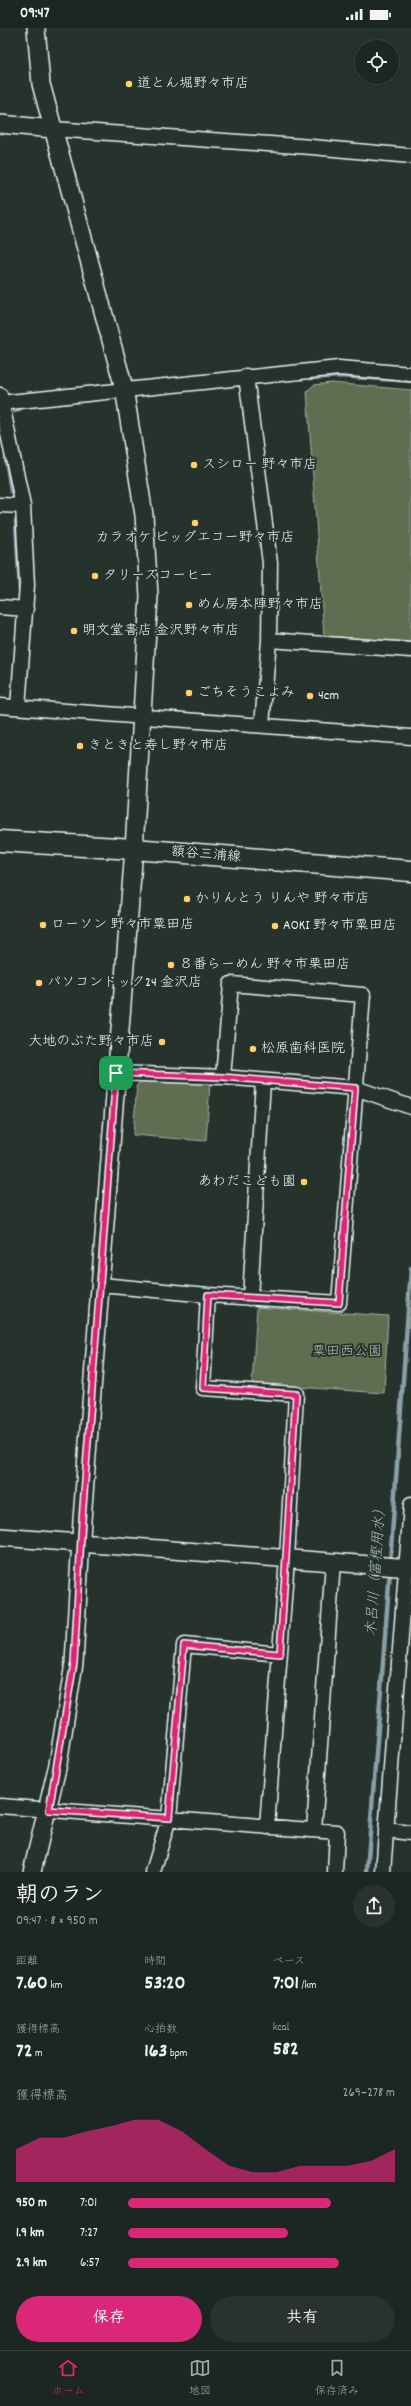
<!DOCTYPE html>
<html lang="ja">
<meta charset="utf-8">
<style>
:root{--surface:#1c2622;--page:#29322f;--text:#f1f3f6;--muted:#a0a5a5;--line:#3a4340;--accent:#db2777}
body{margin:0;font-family:Dekko,"Klee One",sans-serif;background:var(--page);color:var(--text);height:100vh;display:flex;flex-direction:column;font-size:15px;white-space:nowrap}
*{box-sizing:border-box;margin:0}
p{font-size:13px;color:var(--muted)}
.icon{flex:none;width:22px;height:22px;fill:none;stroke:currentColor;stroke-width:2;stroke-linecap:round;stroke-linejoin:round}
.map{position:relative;height:1844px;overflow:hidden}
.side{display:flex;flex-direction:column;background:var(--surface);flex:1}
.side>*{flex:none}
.buttons{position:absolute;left:355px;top:12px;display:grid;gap:8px}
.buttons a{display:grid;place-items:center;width:44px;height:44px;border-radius:50%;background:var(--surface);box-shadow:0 4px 16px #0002,0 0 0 1px var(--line);font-size:20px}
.pin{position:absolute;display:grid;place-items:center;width:34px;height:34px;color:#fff;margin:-17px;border-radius:8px;box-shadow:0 2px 6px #0006}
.round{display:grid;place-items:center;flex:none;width:42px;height:42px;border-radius:21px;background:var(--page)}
.head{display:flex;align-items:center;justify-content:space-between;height:68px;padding:0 16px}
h1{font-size:22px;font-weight:800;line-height:30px}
.figures{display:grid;grid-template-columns:repeat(3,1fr);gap:6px;height:68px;padding:4px 16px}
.figures div{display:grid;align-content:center}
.figures b{font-size:20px;font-weight:800}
.figures small{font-size:11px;font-weight:400}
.figures p{font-size:11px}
.chart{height:112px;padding:8px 16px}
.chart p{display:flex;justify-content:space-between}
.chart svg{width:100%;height:72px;margin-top:4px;fill:var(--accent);opacity:.7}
.primary-button{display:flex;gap:8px;margin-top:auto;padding:8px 16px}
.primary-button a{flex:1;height:46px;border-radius:24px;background:var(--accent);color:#fff;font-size:16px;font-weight:800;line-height:46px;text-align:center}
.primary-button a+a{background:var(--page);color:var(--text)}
ul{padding:0 16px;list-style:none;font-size:13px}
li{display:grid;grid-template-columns:64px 48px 1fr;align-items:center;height:30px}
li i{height:10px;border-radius:5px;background:var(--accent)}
.status{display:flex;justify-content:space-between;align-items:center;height:28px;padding:0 20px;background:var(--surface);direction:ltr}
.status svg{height:11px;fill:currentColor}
.tab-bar{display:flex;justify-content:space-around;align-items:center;height:56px;border-top:1px solid var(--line);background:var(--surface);font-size:11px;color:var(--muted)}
.tab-bar a{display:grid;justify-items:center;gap:2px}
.tab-bar .selected{color:var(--accent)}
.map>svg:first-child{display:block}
.green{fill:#5e6e51;stroke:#a3b0a4}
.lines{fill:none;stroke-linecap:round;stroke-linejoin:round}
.stream{stroke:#8b9fa8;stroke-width:4.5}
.minor-casing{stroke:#e8f1f8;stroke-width:17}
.tertiary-casing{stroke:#e8f1f8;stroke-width:20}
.secondary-casing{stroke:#e8f1f8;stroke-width:23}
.minor{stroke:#26332d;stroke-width:14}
.tertiary{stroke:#26332d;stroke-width:17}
.secondary{stroke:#26332d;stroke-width:20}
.route-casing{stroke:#fff;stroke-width:8}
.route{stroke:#db2777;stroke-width:5}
.poi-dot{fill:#ffd166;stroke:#26332d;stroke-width:1.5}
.labels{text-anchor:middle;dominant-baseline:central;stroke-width:3.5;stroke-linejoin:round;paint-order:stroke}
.poi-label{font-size:14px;fill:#e8f1f8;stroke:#26332d;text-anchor:start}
.street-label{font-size:14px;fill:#e8f1f8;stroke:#26332d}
.park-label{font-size:14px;fill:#b1bdb5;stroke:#26332d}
.water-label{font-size:15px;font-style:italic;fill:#aabac2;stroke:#26332d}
</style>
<div class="status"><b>09:47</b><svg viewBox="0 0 49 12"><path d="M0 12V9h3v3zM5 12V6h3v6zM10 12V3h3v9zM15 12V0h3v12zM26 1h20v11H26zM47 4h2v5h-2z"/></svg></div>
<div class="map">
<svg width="411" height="1844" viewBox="0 0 411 1844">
<rect width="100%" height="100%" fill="#26332d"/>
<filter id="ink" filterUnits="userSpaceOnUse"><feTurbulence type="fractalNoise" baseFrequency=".025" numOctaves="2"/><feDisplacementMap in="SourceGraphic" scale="8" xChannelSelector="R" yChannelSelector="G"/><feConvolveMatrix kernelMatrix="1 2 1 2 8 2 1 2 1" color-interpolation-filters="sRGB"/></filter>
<g filter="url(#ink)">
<!-- green -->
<path class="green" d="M331 355 411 362V614L324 608 307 363 314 357Z
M145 1051 210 1055 206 1113 133 1107 137 1057Z
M257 1279 388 1288 384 1365 252 1356Z"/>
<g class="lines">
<!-- stream -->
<path class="stream" d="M310 350 340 348 411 353
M15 383 24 378
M6 431 11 463
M16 493 20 563
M390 1535 411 1240
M367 1844 390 1543"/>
<!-- minor casing -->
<g class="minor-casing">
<path id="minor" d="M53 101 312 119 411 128
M246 348 270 535 269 612
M0 367 23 478 27 557 18 679
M0 375 339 340 411 346
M0 477 23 478
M0 579 26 581
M0 678 411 709
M262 697 269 612 411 622
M116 1045 223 1049 355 1060 411 1079
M101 1257 208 1267 203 1360 296 1366 287 1530 267 1799
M208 1267 339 1275 363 967 231 956 223 1049
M250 1270 263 1053
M0 1778 337 1804 335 1844
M314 1802 333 1534
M386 1802 411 1805
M153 1844 169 1790 184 1617 280 1626
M383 1844 411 1477"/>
</g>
<!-- tertiary casing -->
<g class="tertiary-casing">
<path id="tertiary" d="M0 96 53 101
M0 1509 411 1540
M32 1844 58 1736 74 1635 82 1492 134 821 149 568 144 487 124 360 41 56 36 0"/>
</g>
<!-- secondary casing -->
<g class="secondary-casing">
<path id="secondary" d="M0 813 134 821 411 843"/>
</g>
<!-- minor -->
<use href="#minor" class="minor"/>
<!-- tertiary -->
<use href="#tertiary" class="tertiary"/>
<!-- secondary -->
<use href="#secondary" class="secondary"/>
</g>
</g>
<g class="lines" filter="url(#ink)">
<!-- route casing -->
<g class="route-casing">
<path id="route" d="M116 1045 223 1049 355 1060 339 1275 208 1267 203 1360 296 1366 280 1626 184 1617 169 1790 49 1782 74 1635 82 1492Z"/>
</g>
<!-- route -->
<use href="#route" class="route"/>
</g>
<!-- markers -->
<g class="poi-dot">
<circle cx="129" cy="56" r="4"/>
<circle cx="194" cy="437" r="4"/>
<circle cx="195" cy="495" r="4"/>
<circle cx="95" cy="548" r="4"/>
<circle cx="189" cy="577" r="4"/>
<circle cx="74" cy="603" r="4"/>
<circle cx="189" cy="665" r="4"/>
<circle cx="310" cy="668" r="4"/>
<circle cx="80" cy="718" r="4"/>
<circle cx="187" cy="871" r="4"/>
<circle cx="43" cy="897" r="4"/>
<circle cx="275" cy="898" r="4"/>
<circle cx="171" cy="937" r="4"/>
<circle cx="39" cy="955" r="4"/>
<circle cx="162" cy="1014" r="4"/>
<circle cx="253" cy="1021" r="4"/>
<circle cx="304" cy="1154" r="4"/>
</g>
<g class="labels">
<!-- poi labels -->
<g class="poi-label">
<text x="137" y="56">道とん堀野々市店</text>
<text x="202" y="437">スシロー 野々市店</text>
<text x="195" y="510" text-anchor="middle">カラオケ ビッグエコー野々市店</text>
<text x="103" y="548">タリーズコーヒー</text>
<text x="197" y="577">めん房本陣野々市店</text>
<text x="82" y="603">明文堂書店 金沢野々市店</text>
<text x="197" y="665">ごちそうこよみ</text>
<text x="318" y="668">4cm</text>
<text x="88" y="718">きときと寿し野々市店</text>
<text x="195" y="871">かりんとう りんや 野々市店</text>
<text x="51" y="897">ローソン 野々市粟田店</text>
<text x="283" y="898">AOKI 野々市粟田店</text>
<text x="179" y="937">８番らーめん 野々市栗田店</text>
<text x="47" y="955">パソコンドック24 金沢店</text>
<text x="154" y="1014" text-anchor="end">大地のぶた野々市店</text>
<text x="261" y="1021">松原歯科医院</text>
<text x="296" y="1154" text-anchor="end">あわだこども園</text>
</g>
<!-- street labels -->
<g class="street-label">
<text transform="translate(206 827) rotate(5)">額谷三浦線</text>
</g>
<!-- park labels -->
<g class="park-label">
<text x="347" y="1324">粟田西公園</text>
</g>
<!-- water labels -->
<g class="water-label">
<text transform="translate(377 1541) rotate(-86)">木呂川（富樫用水）</text>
</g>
</g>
</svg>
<div class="buttons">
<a><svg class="icon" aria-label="locate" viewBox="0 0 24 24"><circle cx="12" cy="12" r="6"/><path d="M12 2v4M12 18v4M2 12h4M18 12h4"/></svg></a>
</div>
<div class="pin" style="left:116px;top:1045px;background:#1e9e55"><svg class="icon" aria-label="arrive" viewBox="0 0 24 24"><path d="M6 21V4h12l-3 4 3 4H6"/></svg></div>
</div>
<section class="side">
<div class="head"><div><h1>朝のラン</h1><p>09:47 · 8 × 950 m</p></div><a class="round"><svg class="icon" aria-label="share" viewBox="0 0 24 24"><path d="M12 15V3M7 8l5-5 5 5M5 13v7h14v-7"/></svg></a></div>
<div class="figures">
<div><p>距離</p><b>7.60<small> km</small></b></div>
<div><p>時間</p><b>53:20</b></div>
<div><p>ペース</p><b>7:01<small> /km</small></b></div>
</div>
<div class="figures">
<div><p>獲得標高</p><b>72<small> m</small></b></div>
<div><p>心拍数</p><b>163<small> bpm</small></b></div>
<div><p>kcal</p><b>582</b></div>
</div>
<div class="chart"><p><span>獲得標高</span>269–278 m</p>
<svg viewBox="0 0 160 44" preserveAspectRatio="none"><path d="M0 44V24L10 17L20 17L30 13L40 10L50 6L60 6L70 13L80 24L90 34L100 38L110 38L120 34L130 34L140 34L150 31L160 24V44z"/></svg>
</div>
<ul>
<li><b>950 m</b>7:01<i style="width:76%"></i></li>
<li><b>1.9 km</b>7:27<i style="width:60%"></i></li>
<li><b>2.9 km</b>6:57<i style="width:79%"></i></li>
</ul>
<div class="primary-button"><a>保存</a><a>共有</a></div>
</section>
<nav class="tab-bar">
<a class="selected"><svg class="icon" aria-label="home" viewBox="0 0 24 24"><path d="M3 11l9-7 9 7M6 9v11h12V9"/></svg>ホーム</a>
<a><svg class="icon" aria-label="map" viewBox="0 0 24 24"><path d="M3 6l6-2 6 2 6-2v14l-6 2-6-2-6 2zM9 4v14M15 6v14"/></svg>地図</a>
<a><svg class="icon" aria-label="saved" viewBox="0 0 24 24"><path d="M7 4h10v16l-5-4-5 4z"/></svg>保存済み</a>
</nav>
